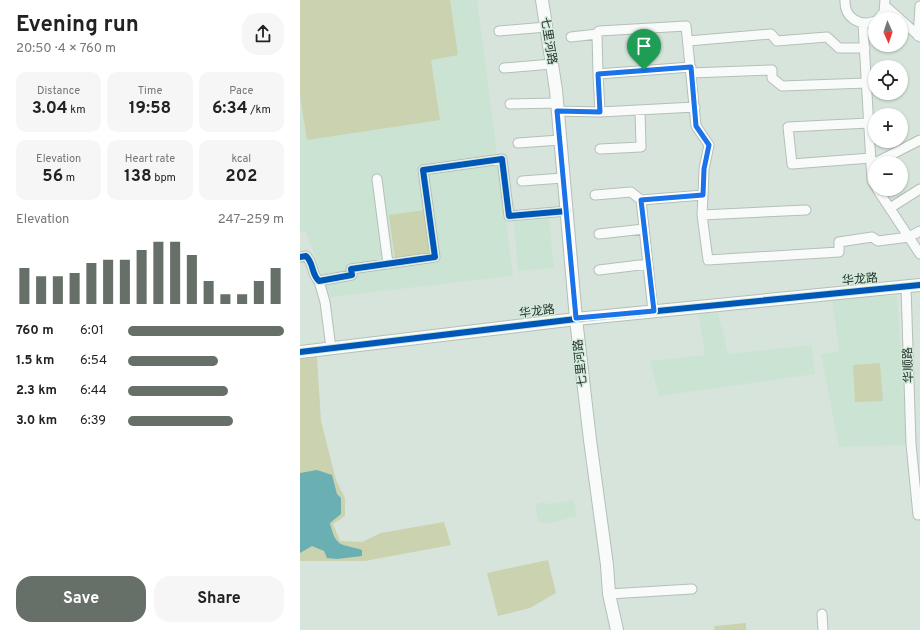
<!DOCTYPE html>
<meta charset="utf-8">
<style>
:root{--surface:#fff;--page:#f6f6f6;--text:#222;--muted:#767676;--accent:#667069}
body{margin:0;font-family:Overpass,"Noto Sans SC",sans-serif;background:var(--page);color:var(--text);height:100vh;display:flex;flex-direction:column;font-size:15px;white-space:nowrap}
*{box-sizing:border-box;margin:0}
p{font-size:13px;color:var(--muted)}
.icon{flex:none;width:22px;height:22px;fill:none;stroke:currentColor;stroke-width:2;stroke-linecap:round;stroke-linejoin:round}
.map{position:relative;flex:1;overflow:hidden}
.sheet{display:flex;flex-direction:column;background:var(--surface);width:300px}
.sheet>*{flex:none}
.needle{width:26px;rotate:177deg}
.controls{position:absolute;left:568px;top:12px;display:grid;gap:8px}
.controls a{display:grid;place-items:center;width:40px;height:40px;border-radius:50%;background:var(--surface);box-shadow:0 1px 3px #0004;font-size:20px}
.pin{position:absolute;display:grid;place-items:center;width:34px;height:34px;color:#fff;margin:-41px -17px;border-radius:50% 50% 50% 0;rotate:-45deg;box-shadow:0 0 4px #0007}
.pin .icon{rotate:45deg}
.round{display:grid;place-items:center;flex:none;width:42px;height:42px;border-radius:16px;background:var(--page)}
.overview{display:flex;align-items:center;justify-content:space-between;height:68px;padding:0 16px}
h1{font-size:22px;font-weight:700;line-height:30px}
.stats{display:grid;grid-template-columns:repeat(3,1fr);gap:6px;height:68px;padding:4px 16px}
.stats div{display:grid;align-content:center;border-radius:10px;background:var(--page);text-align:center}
.stats b{font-size:17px;font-weight:700}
.stats small{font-size:11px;font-weight:400}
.stats p{font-size:11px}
.chart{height:112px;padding:8px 16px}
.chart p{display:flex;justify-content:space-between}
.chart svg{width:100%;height:72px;margin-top:4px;stroke:var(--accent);stroke-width:6}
.cta{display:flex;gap:8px;margin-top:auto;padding:8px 16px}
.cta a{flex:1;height:46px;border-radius:16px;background:var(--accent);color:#fff;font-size:16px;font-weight:700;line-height:46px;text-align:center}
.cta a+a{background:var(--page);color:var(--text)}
ul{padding:0 16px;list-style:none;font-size:13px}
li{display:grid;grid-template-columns:64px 48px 1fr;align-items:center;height:30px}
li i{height:10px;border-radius:5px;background:var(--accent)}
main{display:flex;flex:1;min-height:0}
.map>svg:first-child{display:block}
.built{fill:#cbe3d3}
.green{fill:#cbd2b0}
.water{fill:#6aafb1}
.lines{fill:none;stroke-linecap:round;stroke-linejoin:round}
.minor-casing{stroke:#b5bfb8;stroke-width:11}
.major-casing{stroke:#b5bfb8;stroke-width:14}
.minor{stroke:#f9fbfa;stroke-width:9}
.major{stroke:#f9fbfa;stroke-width:12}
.cycleway-casing{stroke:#d1eada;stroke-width:8}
.cycleway{stroke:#0057b8;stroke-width:6}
.route-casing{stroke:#fff;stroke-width:8}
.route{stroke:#1a73e8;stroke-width:5}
.labels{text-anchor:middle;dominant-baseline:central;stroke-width:3;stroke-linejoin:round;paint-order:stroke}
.street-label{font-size:12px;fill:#29322c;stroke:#d1eada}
</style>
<main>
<section class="sheet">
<div class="overview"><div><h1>Evening run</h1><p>20:50 · 4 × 760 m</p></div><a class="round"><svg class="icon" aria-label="share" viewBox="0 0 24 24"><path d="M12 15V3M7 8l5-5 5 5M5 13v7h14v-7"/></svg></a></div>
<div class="stats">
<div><p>Distance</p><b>3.04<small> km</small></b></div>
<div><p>Time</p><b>19:58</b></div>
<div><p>Pace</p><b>6:34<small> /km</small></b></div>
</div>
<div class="stats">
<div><p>Elevation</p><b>56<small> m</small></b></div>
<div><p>Heart rate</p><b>138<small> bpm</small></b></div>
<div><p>kcal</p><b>202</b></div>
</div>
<div class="chart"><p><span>Elevation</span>247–259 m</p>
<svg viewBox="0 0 160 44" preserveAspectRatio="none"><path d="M5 44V22M15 44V27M25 44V27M35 44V25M45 44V19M55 44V17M65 44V17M75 44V11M85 44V6M95 44V6M105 44V14M115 44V30M125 44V38M135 44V38M145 44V30M155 44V22"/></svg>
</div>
<ul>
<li><b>760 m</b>6:01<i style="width:100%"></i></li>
<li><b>1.5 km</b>6:54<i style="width:58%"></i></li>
<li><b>2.3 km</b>6:44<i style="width:64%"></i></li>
<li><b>3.0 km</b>6:39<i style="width:67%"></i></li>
</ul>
<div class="cta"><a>Save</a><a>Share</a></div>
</section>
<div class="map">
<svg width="620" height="630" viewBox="0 0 620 630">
<rect width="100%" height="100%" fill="#d7e4db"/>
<!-- built -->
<path class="built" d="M0 0H177L213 276 30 297 6 232H0Z
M249 219 254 268 218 271 214 222Z
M597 296 607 445 539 447 521 354 539 351 532 298Z
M417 309 428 354 512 345 515 374 359 396 350 361 405 355 398 310Z
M274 500 277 516 247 524 238 521 235 507 240 502 250 504Z"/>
<!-- green -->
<path class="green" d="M0 0H150L158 55 131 60 140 120 7 140 0 95Z
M124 210 130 253 95 258 89 215Z
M17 357 21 421 36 480 45 498V516L33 524 40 541 62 542 81 533 144 522 151 545 65 561H0V358Z
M580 363 583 401 555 402 553 365Z
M248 560 256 593 230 608 198 616 187 573Z
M446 623V630H415L414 626Z"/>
<!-- water -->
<path class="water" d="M17 470 32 475 37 494 41 498V514L30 523C36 549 41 543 62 550V556L37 559 27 558 24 551 12 546 0 553V473Z"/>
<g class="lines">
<!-- minor casing -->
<g class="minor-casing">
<path id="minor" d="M545 0C544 18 560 27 575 21
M585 6 600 19
M578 19 584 12 585 0
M601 20 620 37
M563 24 572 181 575 185
M199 31 246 27
M297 34 299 31 386 26 396 126 409 145 404 169 403 195 341 200 353 311
M618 36 620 6
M271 37 297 34 298 74
M388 41 471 34 477 41 527 37 539 48H565
M204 68 252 64
M391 73 472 70V78L482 86 567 83
M210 104 257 103
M257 111 300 112 395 107
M300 112 298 74 391 67
M569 123 488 127 492 164 571 158
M218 143 260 140
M300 149 341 147 340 110
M571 165 620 140
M77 179 88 264
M222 181 263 178
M577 189 620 254
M295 195 331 192 341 200
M403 195 402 215 408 260 539 252V242L572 237 578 241 609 237 620 231
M590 208 620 189
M402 215 506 210
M299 234 344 229
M0 257 6 256C14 263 11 274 19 281L52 275 51 269 135 257 123 170 202 159 209 216 267 211
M299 270 348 264
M19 281 25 302 31 348
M606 287 611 444 618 515
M309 594 392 589
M522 614 523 630"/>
</g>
<!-- major casing -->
<g class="major-casing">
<path id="major" d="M242 0 256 90 276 319 290 440 307 565 309 594 317 630
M0 352 276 319 620 285"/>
</g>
<!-- minor -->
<use href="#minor" class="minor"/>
<!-- major -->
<use href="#major" class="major"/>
<!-- cycleway casing -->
<g class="cycleway-casing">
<path id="cycleway" d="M0 257 6 256C14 263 11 274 19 281L52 275 51 269 135 257 123 170 202 159 209 216 267 211
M0 352 276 319 620 285"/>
</g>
<!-- cycleway -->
<use href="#cycleway" class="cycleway"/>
</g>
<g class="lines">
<!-- route casing -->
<g class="route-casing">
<path id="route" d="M391 67 396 126 409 145 404 169 403 195 341 200 354 311 276 318 257 111 300 112 298 74Z"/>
</g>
<!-- route -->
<use href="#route" class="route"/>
</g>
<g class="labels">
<!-- street labels -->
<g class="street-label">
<text transform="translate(248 41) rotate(81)">七里河路</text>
<text transform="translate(560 280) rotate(-5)">华龙路</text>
<text transform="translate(237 312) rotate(-7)">华龙路</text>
<text transform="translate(281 363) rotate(-96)">七里河路</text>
<text transform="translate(609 365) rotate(-92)">华顺路</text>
</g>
</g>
</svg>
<div class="controls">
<a><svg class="needle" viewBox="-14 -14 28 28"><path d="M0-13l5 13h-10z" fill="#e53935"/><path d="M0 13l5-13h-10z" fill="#767676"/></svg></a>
<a><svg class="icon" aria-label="locate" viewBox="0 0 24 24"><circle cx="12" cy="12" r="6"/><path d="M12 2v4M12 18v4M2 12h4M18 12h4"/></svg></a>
<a>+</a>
<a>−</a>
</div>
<div class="pin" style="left:344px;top:70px;background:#1e9e55"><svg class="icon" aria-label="arrive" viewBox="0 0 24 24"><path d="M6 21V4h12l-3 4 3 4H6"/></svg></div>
</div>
</main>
